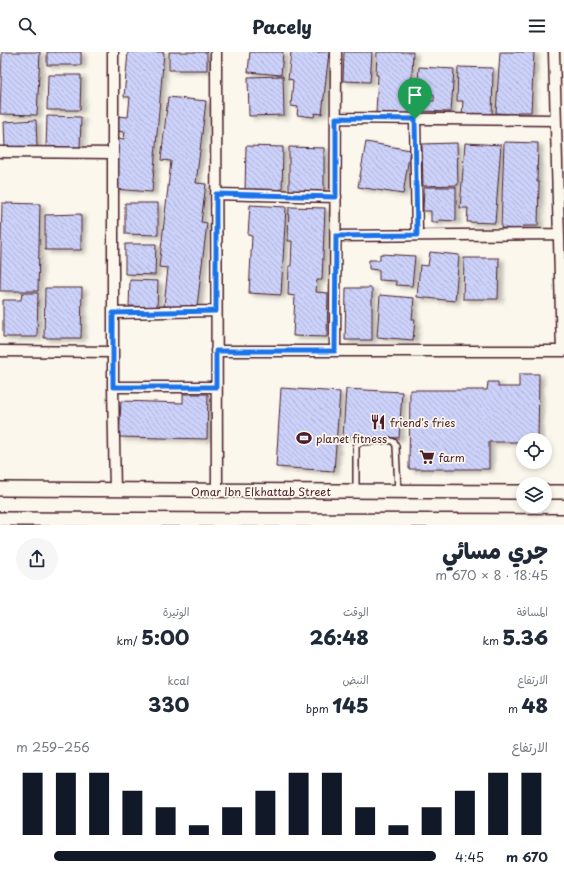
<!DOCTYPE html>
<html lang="ar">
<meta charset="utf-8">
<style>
:root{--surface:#fff;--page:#f6f6f7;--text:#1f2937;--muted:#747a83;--accent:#111827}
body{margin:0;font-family:"Playpen Sans","Playpen Sans Arabic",sans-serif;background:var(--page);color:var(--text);direction:rtl;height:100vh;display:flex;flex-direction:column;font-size:15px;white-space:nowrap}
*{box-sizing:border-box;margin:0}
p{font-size:13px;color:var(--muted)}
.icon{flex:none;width:22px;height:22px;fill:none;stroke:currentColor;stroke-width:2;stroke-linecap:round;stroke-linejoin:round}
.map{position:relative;height:473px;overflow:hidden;direction:ltr}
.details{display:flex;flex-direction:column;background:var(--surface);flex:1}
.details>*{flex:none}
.controls{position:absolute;left:516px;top:381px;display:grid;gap:8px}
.controls a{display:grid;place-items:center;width:36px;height:36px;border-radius:50%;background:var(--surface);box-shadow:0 2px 6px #0003;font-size:20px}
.pin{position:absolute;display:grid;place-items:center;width:34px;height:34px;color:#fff;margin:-41px -17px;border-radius:50% 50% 50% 0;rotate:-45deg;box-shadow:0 0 4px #0007}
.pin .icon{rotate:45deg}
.round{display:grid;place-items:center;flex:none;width:42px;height:42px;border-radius:21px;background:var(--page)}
.head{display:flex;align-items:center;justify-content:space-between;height:68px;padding:0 16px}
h1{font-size:22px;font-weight:800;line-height:30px}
.metrics{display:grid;grid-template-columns:repeat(3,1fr);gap:6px;height:68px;padding:4px 16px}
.metrics div{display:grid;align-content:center}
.metrics b{font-size:20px;font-weight:800}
.metrics small{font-size:11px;font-weight:400}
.metrics p{font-size:11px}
.chart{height:112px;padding:8px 16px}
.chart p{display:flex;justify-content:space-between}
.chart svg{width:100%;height:72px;margin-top:4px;stroke:var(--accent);stroke-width:6}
ul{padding:0 16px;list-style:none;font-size:13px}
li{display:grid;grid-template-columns:64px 48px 1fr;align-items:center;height:30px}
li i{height:10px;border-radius:5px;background:var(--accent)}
header{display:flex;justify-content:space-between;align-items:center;height:52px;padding:0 16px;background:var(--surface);font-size:18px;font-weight:800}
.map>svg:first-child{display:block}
.building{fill:url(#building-back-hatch);stroke:#4a1f2b;filter:url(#shadow)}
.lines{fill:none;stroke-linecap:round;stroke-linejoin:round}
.service-casing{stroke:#4a1f2b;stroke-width:8}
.minor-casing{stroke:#4a1f2b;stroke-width:13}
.tertiary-casing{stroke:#4a1f2b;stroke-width:16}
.service{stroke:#fbf7ec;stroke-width:5}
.minor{stroke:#fbf7ec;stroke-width:10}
.tertiary{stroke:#fbf7ec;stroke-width:13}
.route-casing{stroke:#fff;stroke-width:8}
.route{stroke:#1a73e8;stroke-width:5}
.labels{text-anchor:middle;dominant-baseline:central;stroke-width:3.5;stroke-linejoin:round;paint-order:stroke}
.poi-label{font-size:11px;fill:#4a1f2b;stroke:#fbf7ec;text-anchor:start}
.street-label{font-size:11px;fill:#4a1f2b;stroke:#fbf7ec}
</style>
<header><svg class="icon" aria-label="menu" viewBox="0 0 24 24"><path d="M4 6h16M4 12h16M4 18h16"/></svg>Pacely<svg class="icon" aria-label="search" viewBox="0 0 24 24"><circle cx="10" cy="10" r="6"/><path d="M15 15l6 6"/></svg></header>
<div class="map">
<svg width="564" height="473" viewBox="0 0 564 473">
<defs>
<pattern id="building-back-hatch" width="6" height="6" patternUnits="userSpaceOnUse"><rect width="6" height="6" fill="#cbd1f9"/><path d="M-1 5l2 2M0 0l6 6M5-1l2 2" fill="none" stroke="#b0b3d6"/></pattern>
<filter id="shadow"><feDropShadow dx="4.5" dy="2.5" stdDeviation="2" flood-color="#0004"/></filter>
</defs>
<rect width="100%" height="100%" fill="#fbf7ec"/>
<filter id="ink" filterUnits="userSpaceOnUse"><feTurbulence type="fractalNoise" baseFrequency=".025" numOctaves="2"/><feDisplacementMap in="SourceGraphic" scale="8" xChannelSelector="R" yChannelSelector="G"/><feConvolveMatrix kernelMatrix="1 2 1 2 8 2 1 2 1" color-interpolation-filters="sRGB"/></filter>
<g filter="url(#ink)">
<!-- building -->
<path class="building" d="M2 0H40L37 63 0 62Z
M47 0H81V13H47Z
M128 0H164L152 140 114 137 118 86 124 87 125 80 116 79 117 64 128 65 130 45H124Z
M169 0H207V18H169Z
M250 0H283L281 23 248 20Z
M291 0H329L322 62 315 61 314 65 297 63 298 55 291 54 293 28 288 27Z
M344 0H372L370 30 343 29Z
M377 0H413L410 62 376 61 378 23H376Z
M500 0H534L531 60H517V62L496 61Z
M419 15 454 17 451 60 421 59 422 48 434 49V42L417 41Z
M458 15 493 16 492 64 462 63 463 49H457Z
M48 23H81L80 58H47Z
M283 24 284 63 249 64 248 25Z
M168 45 206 49 196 131 206 132 201 170 207 171 197 254 191 253 190 257 164 254 168 216 159 215 171 109 161 108Z
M47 64 81 65 80 96H46Z
M36 68 37 96 5 97 4 70Z
M366 90 410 98 403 142 358 135Z
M504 90 538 91 537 130H539L538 174H523V177L501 176Z
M457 91 458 133 423 134 422 92Z
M465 91 501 93 495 171 467 170 468 156H460Z
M246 94 283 95 282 141 245 140Z
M289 95 324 96V141H289Z
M424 135H456V169L439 168 438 170H431V159H423Z
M2 151 40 152 38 239H0Z
M125 151H158V183L125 182Z
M250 153 286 155 281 243 249 241 252 184 248 183Z
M289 155 325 156 322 228H317L316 240 328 241 327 285 293 284 295 244 288 243 289 214H291L292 189H288Z
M81 162V198H45V163Z
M125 192H156L155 223 125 222Z
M430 200 459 203 455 249 417 245 420 213 428 214Z
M380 202 415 204 412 234 396 233V229L379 228V218L369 217V208H380Z
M464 206H499L498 247H463Z
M130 228 158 229 157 255 129 254Z
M45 236H82L81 286H44Z
M346 236H372V288H345Z
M22 241H38L37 285H3V248H21Z
M380 243 414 246 412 267H415L413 288 377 285Z
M519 322H539L538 388H523V390H489V417H409L410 338H487L488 330H498V335H519Z
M281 336 340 340 334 419 276 415Z
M346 337 402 340 399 386 343 384Z
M183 342H208L207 387 119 385 121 349 183 351Z"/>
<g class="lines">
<!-- service casing -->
<g class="service-casing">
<path id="service" d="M356 439V394L361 390 389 388 394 390 396 394 398 438"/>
</g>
<!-- minor casing -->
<g class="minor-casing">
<path id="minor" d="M113 0V335L115 438
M216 0 217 439
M554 0 562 299
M336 66 555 68
M415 67 417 183
M0 100 113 101
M216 142 336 145
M336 184 559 182
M113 261 216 259
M0 299 113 300
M216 299H564
M335 299 336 0
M113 335H216"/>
</g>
<!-- tertiary casing -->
<g class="tertiary-casing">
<path id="tertiary" d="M0 437 523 440
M545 440H564
M0 467 564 469"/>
</g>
<!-- service -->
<use href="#service" class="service"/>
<!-- minor -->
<use href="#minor" class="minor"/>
<!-- tertiary -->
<use href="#tertiary" class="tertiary"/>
</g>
</g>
<g class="lines" filter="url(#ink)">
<!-- route casing -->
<g class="route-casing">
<path id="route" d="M336 66 415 67 417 183 336 184 335 299H216V335H113V261L216 259V142L336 145Z"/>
</g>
<!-- route -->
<use href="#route" class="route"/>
</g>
<!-- icons -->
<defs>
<g id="restaurant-bare" transform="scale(1.2)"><path d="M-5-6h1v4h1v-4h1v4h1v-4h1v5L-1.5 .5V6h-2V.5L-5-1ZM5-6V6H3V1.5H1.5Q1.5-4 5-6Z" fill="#4a1f2b" stroke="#fbf7ec" stroke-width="2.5" paint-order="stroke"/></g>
<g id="stadium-bare" transform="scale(1.2)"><path d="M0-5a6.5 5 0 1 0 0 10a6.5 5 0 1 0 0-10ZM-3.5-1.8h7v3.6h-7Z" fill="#4a1f2b" stroke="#fbf7ec" stroke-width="2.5" paint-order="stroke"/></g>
<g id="supermarket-bare" transform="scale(1.2)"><path d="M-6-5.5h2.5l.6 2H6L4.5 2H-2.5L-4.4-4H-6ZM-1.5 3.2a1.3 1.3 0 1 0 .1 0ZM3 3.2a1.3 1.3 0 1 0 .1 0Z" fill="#4a1f2b" stroke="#fbf7ec" stroke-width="2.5" paint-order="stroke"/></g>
</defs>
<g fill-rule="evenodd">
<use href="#restaurant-bare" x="378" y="370"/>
<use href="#stadium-bare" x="304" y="386"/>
<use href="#supermarket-bare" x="427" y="405"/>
</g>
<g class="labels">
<!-- poi labels -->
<g class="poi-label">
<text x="390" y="370">friend's fries</text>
<text x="316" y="386">planet fitness</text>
<text x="439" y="405">farm</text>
</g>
<!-- street labels -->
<g class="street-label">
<text x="261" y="439">Omar Ibn Elkhattab Street</text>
</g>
</g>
</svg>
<div class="controls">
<a><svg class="icon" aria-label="locate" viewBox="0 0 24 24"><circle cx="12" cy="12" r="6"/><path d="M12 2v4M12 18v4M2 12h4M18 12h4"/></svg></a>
<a><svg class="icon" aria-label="layers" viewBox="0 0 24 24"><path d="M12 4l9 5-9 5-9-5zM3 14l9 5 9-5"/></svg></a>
</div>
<div class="pin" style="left:415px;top:67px;background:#1e9e55"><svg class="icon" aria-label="arrive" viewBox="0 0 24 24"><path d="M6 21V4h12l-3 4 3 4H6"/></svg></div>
</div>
<section class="details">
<div class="head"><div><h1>جري مسائي</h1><p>18:45 · 8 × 670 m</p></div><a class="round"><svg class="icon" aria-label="share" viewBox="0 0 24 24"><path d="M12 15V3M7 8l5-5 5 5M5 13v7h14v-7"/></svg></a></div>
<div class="metrics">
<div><p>المسافة</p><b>5.36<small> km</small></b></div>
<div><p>الوقت</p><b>26:48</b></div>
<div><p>الوتيرة</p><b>5:00<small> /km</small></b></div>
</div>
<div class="metrics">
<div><p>الارتفاع</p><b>48<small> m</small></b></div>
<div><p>النبض</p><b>145<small> bpm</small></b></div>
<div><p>kcal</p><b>330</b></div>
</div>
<div class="chart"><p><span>الارتفاع</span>256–259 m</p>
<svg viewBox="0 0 160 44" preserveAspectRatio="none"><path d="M5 44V6M15 44V6M25 44V6M35 44V17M45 44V27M55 44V38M65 44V27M75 44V17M85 44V6M95 44V6M105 44V27M115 44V38M125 44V27M135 44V17M145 44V6M155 44V6"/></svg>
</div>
<ul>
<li><b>670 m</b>4:45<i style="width:91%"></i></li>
</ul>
</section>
